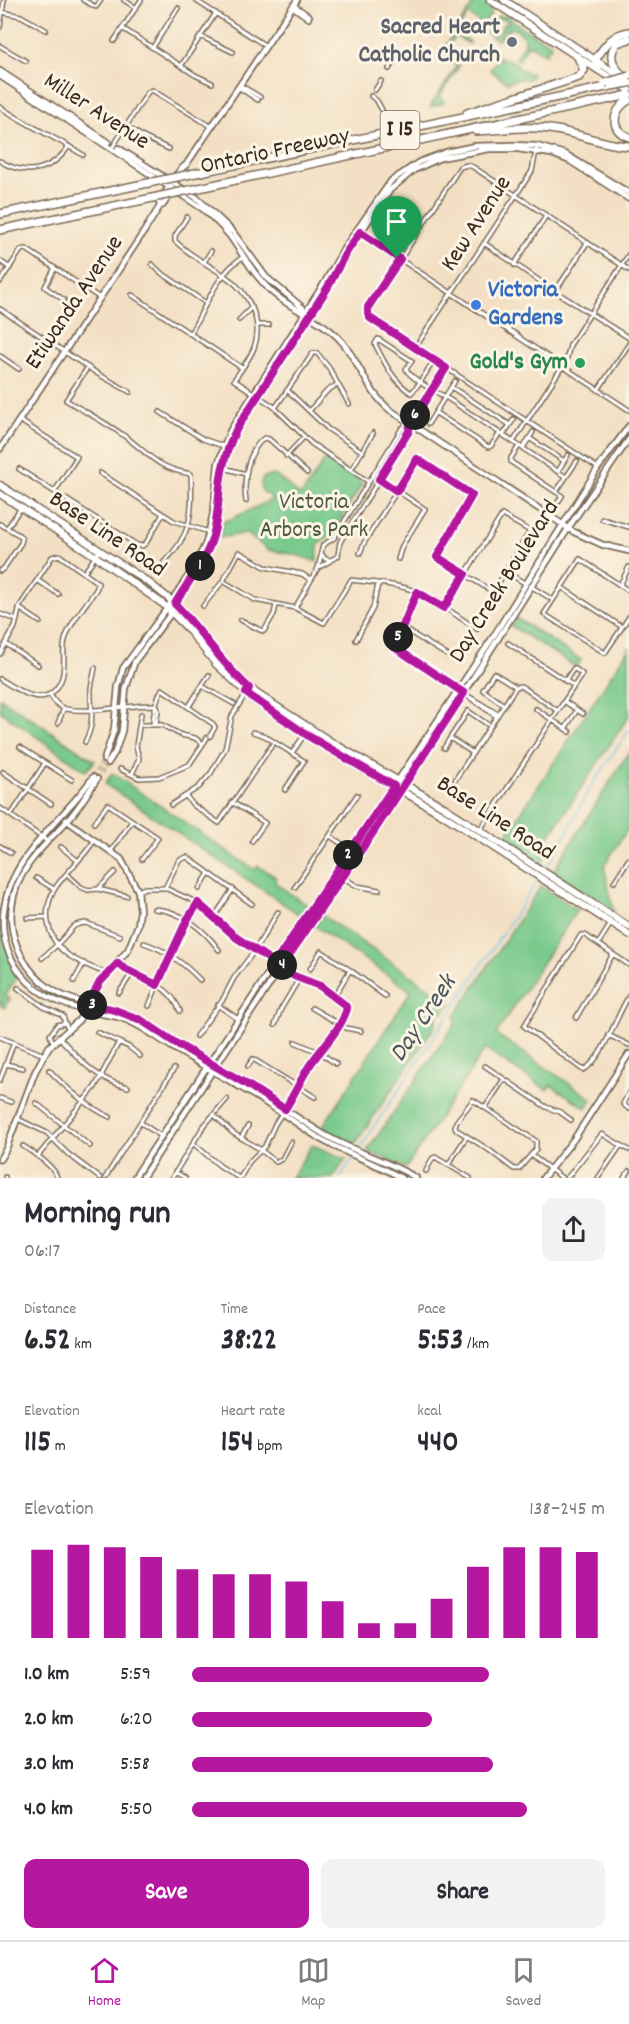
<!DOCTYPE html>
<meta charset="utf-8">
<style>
:root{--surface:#fff;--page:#f2f2f3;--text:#2b2b33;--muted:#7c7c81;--line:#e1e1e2;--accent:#b5179e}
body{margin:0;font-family:Dekko,sans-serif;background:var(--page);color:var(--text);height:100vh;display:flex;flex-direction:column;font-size:22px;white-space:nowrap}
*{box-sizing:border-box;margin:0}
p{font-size:20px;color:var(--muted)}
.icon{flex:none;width:33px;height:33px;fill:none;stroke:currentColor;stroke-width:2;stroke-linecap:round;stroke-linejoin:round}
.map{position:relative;height:1178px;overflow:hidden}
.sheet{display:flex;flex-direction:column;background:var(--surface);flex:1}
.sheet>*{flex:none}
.pin{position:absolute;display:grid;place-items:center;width:51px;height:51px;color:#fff;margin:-62px -26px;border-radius:50% 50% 50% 0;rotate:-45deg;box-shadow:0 0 6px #0007}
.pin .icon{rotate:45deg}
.km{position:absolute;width:30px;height:30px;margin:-15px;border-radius:50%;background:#222;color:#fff;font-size:16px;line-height:30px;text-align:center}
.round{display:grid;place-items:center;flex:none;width:63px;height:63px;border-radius:12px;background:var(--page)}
.overview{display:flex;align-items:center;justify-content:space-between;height:102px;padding:0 24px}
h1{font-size:33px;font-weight:800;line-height:45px}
.figures{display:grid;grid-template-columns:repeat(3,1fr);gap:9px;height:102px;padding:6px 24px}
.figures div{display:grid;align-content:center}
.figures b{font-size:30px;font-weight:800}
.figures small{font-size:16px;font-weight:400}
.figures p{font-size:16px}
.chart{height:168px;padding:12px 24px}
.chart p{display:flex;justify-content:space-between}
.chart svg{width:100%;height:108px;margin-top:6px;stroke:var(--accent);stroke-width:6}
.cta{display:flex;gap:12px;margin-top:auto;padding:12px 24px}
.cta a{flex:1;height:69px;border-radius:12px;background:var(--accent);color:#fff;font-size:24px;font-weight:800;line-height:69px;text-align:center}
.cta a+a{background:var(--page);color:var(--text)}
ul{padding:0 24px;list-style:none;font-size:20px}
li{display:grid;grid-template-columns:96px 72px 1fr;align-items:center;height:45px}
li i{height:15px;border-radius:8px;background:var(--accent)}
.tabs{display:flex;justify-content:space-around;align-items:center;height:84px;border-top:2px solid var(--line);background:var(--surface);font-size:16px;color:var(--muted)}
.tabs a{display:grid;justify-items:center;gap:3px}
.tabs .selected{color:var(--accent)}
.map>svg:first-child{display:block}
.green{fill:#78c98b;stroke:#5a7a54;stroke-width:1.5}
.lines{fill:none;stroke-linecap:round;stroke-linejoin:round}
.stream{stroke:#67bbe3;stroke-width:1.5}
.secondary-tunnel{stroke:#cebca3;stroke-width:4.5;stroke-dasharray:4.5 2;stroke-linecap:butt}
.street-casing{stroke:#7b6a58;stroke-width:6}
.secondary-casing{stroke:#7b6a58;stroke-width:8}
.primary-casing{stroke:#7b6a58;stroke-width:9}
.highway-casing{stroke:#7b6a58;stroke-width:10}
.street{stroke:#fff;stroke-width:3}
.secondary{stroke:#fff;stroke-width:4.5}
.primary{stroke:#fff;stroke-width:6}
.highway{stroke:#fff;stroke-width:7}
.highway-bridge-casing{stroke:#7b6a58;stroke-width:10;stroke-linecap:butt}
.highway-bridge{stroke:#fff;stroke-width:7}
.route-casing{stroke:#fff;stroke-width:12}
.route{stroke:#b5179e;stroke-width:8}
.worship-dot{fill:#6b7280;stroke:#fcf5e5;stroke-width:2}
.shop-dot{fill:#3f7fe0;stroke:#fcf5e5;stroke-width:2}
.leisure-dot{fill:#2e9e5b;stroke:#fcf5e5;stroke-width:2}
.labels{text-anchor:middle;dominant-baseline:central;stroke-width:6;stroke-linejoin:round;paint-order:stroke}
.shield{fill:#fcf5e5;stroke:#75675a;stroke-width:1.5}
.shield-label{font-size:22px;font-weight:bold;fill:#3b2a1e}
.worship-label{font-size:24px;font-weight:bold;fill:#5b616d;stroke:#fcf5e5;text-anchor:end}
.street-label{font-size:24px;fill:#3b2a1e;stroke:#fcf5e5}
.shop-label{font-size:24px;font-weight:bold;fill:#366cbe;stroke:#fcf5e5;text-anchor:start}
.leisure-label{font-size:24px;font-weight:bold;fill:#27864d;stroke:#fcf5e5;text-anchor:end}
.park-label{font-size:24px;fill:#4d5a3f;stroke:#fcf5e5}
.water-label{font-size:26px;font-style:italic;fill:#485659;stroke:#fcf5e5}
</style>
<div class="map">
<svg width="629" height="1178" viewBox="0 0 629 1178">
<rect width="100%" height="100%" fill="#fcf5e5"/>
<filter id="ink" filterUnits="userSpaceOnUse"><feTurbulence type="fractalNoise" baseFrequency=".0167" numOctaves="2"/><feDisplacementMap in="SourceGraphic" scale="12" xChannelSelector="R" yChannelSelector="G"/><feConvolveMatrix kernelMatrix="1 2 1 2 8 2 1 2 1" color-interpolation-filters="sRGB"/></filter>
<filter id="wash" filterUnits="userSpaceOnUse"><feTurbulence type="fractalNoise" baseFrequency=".008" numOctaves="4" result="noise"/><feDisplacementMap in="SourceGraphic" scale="24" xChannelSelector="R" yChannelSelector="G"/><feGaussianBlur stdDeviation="1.35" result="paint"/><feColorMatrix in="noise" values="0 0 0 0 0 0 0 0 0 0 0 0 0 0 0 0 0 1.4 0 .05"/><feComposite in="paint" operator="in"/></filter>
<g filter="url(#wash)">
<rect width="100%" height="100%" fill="#f3e0c4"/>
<!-- green -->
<path class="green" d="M476 0H483L491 5V14L483 25 468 14 459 28 467 34 466 36 457 30 456 33 470 42 469 44 456 36 444 51 445 55 459 66 440 96 444 103 430 107 457 66 440 54Z
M499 15 505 17 506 15 524 29 551 44 550 49 547 48 545 50 547 53 546 55 531 45 527 46 520 58 521 60 517 59 515 57 521 49 520 48 526 44 523 41 525 38 519 31 510 28 508 31 504 30 503 37 499 34 503 24 509 23C507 18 502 19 498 19L491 30 501 38 498 41 487 33Z
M499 56 500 60C505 58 513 61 518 64L517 67 529 74 531 73 532 76 526 80 524 78 508 82V83L490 70Z
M326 458 359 480 362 484 332 533 318 545 317 562 297 555 268 550 246 533 219 538 224 520 227 521 271 500V497L262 491 261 482 264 477 275 475 301 496Z
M516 618 581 660 576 667 511 626Z
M629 648V716L543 845 549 849 540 865 503 840Z
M0 698 95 761 86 771 0 711Z
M629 752V827L604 866 614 912 552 873Z
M112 773 255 870 258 866 277 878 275 883 307 905 300 915 105 784Z
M541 886 577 910 496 1034 592 1099 586 1108 551 1085 547 1090 485 1049 406 1168 367 1151 457 1021 454 1017Z
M0 906 3 940 19 974 5 996 10 999 4 1008 0 1005 4 1000 0 1004Z
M322 915 451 1003 443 1013 425 1001 438 1010 435 1026 355 1144 321 1129 411 991 315 926Z
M312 1145 346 1159 333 1178H291Z"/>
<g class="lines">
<!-- stream -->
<path class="stream" d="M546 868 560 846 588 791 629 730
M340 1178 538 880"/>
</g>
</g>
<g filter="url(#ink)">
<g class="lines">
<!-- secondary-tunnel -->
<path class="secondary-tunnel" d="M93 777 104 760
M97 779 108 763"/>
<!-- street casing -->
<g class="street-casing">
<path id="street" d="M83 0 96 7 101 0
M124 0 136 8
M195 0 266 46
M294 5 310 16
M292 7 309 19
M2 12 21 16 46 30
M0 27 4 0
M122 28 195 75 212 83
M200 36 233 52
M114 41 141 0
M0 46 26 61
M153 47 178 8
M370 54 394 62 389 69
M181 66 216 13
M240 85 260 97
M238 87 258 100
M375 90 381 81
M371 96 377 101 382 110
M0 107C27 125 56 138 83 155
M126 126 143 137 169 149
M112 148 148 92 152 90 212 127
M0 161C26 177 52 171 69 146
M187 217 175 236V241C189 255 209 265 225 276 248 291 264 321 254 348 249 360 241 370 234 380L273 406 312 444 369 482
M360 233 629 410
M484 243 553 290 629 338
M0 261 10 268
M204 262 211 251
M152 264 160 272 206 303
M514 265 546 216
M55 268 45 287 64 300
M0 282 21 250 26 249 100 298
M555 292 587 243
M132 295 242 368
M0 309 98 374 130 392
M485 315 520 337
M239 320 252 307
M258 325H269
M190 334C206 307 216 274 243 257
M415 348 532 171 537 146
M0 356 19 369
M431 365C425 374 419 386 411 393 393 381 384 362 375 344L378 339 412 361 406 369C409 377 435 392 444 396L566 477
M88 367 66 400C85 412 105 422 123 435 150 454 155 468 191 474 193 512 192 535 164 562
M451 387 510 425
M287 390 328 429 363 452
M598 390 629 344
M275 408 313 353H317L329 368 349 404
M309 411 327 391 338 384
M160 412 203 439 223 446
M436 413 488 447 491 446 500 433
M19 420 77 457 55 491
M410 424 409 432 340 542 338 556 331 560 325 559 321 553 323 545 334 538 402 428Z
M410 424 446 368
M428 424 455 381
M503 435 514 419
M529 438 564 461
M513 442 566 361 570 345 629 254
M519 446 511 458V462L562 496 558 502
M523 448 533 432
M286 456 304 437
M224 468 246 474
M598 468 375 321 370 318 367 311 460 167 467 165 473 167 629 270
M19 469 137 545 142 546 146 543 163 514
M351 470 373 433
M558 471 568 455
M100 473 174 521 209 532
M379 479 425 509 402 546 398 559
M556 492 577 461
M246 501C243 480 247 452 264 438L269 439 307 473
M602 519 629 527
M0 524 19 535 22 539 21 543 4 568 0 571
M7 528 20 509
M360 553 364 543 417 459 472 495 437 557 493 592 530 531 502 515 444 608
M321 556 318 568 330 561
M505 571 526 584
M84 573 99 551
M37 580 58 594
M223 581 255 600 295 608 324 623 351 580C371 583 394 583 412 590 435 599 457 616 477 629
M620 585 629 567
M532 587 553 600
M561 587 622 627
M629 591 580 559 544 614 605 653 629 617
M417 592 394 647 458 689
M203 606 223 581 239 552 265 567 302 574 311 580
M19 608 40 622
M295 608 318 568
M0 614 17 620
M241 620 260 630 264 631 274 614 276 605
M403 628 450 657
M356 640 373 608 378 584
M508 643 574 686
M6 644 38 665
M0 654 15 627 20 606 52 557 59 555 98 583 97 588C87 604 70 622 65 640 62 652 66 666 62 678 49 712 20 692 0 679
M202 686 234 704
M463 693 496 716
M50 694C53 700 56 705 63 708 83 715 132 704 155 705
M465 694 498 714
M564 701 583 714
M504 705 483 690 494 673 516 687 521 686 558 711
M189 706 209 675
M536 709 570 732
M58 723 64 708
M156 723 158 711 157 706
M155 724 153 722C154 710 156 699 162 689L213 724 215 727 210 736
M140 725H162L181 735 195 738 203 744
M565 729 577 710
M253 732 265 736 304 761 285 790
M85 742C96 721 90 709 91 688 92 681 94 674 95 668
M20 747 72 780
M444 748 450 738
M292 753 305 734
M473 753 450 738 468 711 490 726
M120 769 139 778 159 777 189 765 207 738
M3 772 51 804
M132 774 139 759 136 746 141 714
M455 780 516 687
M186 796 193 805 219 823 274 742
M232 802 265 823 252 841
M171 805 199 787 211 773 225 749 232 716 247 692
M0 808 47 841
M11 815 45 763
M94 823 108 804 158 838 142 859
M480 830 582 674 574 668 565 681
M330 836 351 850
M94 841C83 858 67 871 56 887 49 897 46 911 48 922 53 955 80 962 107 974
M0 846 11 853
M61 847 78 861
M111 851 132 821
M336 873 357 886 379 890
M67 874 81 887 88 890 98 889 127 896
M36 878 54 889
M614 882 629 859
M295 887 357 795
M165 888 179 860 187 857 252 904
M98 889 115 872
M199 889 209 873
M138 891 145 888H165L198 903 237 938 289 973 320 986 347 1007V1011L328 1044 308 1068 299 1087 275 1124 265 1146 249 1162 240 1178
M154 909C180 910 204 929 219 950
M215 916 233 889
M27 918 47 917
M144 943C165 950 185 964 200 980
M598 944 610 925
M42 958 57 945 74 926 79 924 86 923 120 936
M118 963C141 984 166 978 180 1011
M629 965 585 935H581L524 1026 583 1070C602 1062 617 1014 629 996
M310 969 321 951 350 970 385 996
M74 981 84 963
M18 988 44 1007 63 1016 65 1023
M119 993 132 973
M334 997 350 970
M218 1005 238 1019
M149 1006C163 971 177 934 198 903
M312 1008 346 1028 361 1031
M576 1018 613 954
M275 1025 281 1009 299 979
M97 1032 129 1047 140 1056
M608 1035 629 1045
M196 1036 222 1001 234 978 255 950 278 912
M0 1037 44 1055
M59 1037C81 1061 95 1079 128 1087
M53 1042 50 1035 57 1025 65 1023 69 1030
M295 1042 321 1053 336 1064
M6 1064 23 1068
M248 1066 253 1059 315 1097
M485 1066 546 1107 560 1112 571 1120
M49 1070C67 1089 86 1106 110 1117
M0 1080 14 1042
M629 1092 623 1104 629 1109
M0 1098 11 1102
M473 1100 536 1141V1149L519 1169H514L489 1150 457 1130 455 1127 456 1122Z
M36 1103 90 1146
M485 1108 504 1079
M214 1115 233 1133 258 1148 276 1162 282 1159 291 1142
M18 1119 47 1133 68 1154 100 1178
M141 1123 161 1136
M241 1138 248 1126
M194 1144 220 1166 239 1178
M23 1146C33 1153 56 1167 57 1178
M531 1155 562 1178
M38 1156 95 1087 119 1042
M448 1165 467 1136
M426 1171 432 1159 435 1157 470 1178
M175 1172 185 1178
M5 1177V1178
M105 1178 174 1069
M172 1178 203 1127 227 1099
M567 1178 602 1134 629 1150
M598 1178 621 1145
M624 1178 629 1171"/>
</g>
<!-- secondary casing -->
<g class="secondary-casing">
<path id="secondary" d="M0 71 108 142
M0 76 203 209C212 217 221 225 229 235 243 254 254 276 273 293 295 312 323 319 343 343 360 364 368 392 390 410L574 532 603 545 629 551
M118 148 197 198 210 210 233 232 266 277 303 308 305 313
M160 206 163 205 171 193
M0 449 145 230 160 206 159 202C167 191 175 172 186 165L297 0
M104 760 114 730 118 687 123 668 167 608 193 569 206 543 214 510 218 464 230 431 325 282 345 247 391 181 419 162 446 152 475 146 513 145 537 146 565 154 629 193
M108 763 115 752 122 731 126 688 135 661 169 616 208 550 218 516 224 462 237 428 328 287 344 256 390 190 414 170 440 158 489 149H518L552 154 570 161 629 199
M93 777C61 824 5 858 3 920 2 946 15 972 35 988 54 1003 79 1010 103 1014 113 1016 123 1017 133 1023 147 1030 159 1039 172 1047 203 1066 235 1083 266 1103 284 1114 301 1127 319 1138 345 1154 375 1162 401 1178
M97 779C88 793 79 807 68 820 45 845 16 869 12 906 8 935 21 964 43 983 70 1007 109 1003 140 1020 153 1027 165 1037 178 1044 200 1057 223 1069 245 1083 272 1100 298 1119 325 1135 354 1152 387 1160 416 1178
M0 1159 6 1149 35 1072 44 1055 49 1047 79 1020 100 982 128 950 138 925 140 911 138 891 121 859 66 820
M134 1178 275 963 367 827 493 637 598 468 629 426
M142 1178 281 967 429 747 573 521 629 439
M543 1178 574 1139 629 1054"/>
</g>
<!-- primary casing -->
<g class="primary-casing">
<path id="primary" d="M490 0 629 90
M504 0 621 77
M0 485 148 582 172 601 187 616 225 665 256 693 333 743 444 807 629 927
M0 494 95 556 163 604 187 628 216 664 253 699 333 751 445 816 629 935"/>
</g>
<!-- highway casing -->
<g class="highway-casing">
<path id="highway" d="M598 69 595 60C604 47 612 34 629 32
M627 81C616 69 605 58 617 43L629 39
M629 100C613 109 608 130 629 137
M467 113 579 77 584 70 578 57
M476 131C502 130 529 125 556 130 580 134 604 145 629 146
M191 174 611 86
M199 188 629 95
M0 214 153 182
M0 230 143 200"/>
</g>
<!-- street -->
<use href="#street" class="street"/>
<!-- secondary -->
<use href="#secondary" class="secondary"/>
<!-- primary -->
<use href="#primary" class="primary"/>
<!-- highway -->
<use href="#highway" class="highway"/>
<!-- highway-bridge casing -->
<g class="highway-bridge-casing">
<path id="highway-bridge" d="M605 83 629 76
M611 86 629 83
M153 182 191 174
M143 200 199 188"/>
</g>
<!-- highway-bridge -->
<use href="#highway-bridge" class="highway-bridge"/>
</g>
</g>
<g class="lines" filter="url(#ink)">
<!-- route casing -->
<g class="route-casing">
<path id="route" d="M360 232 400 259 368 307V314L370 318 446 368 410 424 409 431 379 479 397 491 417 459 472 495 437 557 465 574 444 608 417 592 394 647 464 693 372 834 281 967 294 976 320 986 345 1005 347 1009C340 1031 321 1048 308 1068 300 1081 294 1095 285 1109L243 1082 177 1044 141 1020 115 1010 88 1004 100 982 118 963 125 969 157 985 187 920 198 903 237 938 275 963 394 786 310 737 246 693 249 688C221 663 202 631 175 604 188 581 206 561 213 536 219 514 218 493 222 471 225 456 230 442 237 428L328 287 344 256Z"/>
</g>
<!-- route -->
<use href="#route" class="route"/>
</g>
<!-- markers -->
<circle class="worship-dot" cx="512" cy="42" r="6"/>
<circle class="shop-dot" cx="476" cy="305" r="6"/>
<circle class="leisure-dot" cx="580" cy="363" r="6"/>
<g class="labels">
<!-- shield labels -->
<rect class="shield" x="380.5" y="111" width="39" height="38" rx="4.5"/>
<g class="shield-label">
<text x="400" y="130">I 15</text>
</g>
<!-- worship labels -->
<g class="worship-label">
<text x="500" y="28">Sacred Heart<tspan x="500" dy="28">Catholic Church</tspan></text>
</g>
<!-- street labels -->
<g class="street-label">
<text transform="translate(96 112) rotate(33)">Miller Avenue</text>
<text transform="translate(275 152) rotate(-12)">Ontario Freeway</text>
<text transform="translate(477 224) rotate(-57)">Kew Avenue</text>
<text transform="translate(75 303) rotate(-56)">Etiwanda Avenue</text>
<text transform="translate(107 535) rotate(34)">Base Line Road</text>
<text transform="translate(505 582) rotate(-58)">Day Creek Boulevard</text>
<text transform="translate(495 819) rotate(33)">Base Line Road</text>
</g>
<!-- shop labels -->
<g class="shop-label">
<text x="488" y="291">Victoria<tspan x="488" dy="28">Gardens</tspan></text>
</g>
<!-- leisure labels -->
<g class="leisure-label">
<text x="568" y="363">Gold's Gym</text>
</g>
<!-- park labels -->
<g class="park-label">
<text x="314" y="503">Victoria<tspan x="314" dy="28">Arbors Park</tspan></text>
</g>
<!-- water labels -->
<g class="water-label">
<text transform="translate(424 1019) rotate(-56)">Day Creek</text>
</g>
</g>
</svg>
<div class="pin" style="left:397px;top:258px;background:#1e9e55"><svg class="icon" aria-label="arrive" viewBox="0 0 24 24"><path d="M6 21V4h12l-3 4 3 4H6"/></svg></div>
<b class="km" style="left:200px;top:566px">1</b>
<b class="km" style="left:348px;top:855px">2</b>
<b class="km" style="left:92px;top:1005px">3</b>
<b class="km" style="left:282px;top:965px">4</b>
<b class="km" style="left:398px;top:637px">5</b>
<b class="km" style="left:415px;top:415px">6</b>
</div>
<section class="sheet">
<div class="overview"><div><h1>Morning run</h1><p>06:17</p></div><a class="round"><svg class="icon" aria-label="share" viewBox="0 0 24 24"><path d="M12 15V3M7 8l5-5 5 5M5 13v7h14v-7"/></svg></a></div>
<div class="figures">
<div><p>Distance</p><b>6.52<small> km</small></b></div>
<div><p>Time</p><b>38:22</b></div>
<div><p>Pace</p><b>5:53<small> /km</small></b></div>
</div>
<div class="figures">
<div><p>Elevation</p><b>115<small> m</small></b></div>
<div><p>Heart rate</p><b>154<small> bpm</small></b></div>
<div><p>kcal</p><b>440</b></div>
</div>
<div class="chart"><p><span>Elevation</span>138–245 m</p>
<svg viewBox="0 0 160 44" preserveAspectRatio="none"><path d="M5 44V8M15 44V6M25 44V7M35 44V11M45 44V16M55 44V18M65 44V18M75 44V21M85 44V29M95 44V38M105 44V38M115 44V28M125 44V15M135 44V7M145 44V7M155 44V9"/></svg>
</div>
<ul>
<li><b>1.0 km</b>5:59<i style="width:72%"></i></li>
<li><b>2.0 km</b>6:20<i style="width:58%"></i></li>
<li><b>3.0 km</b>5:58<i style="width:73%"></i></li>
<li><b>4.0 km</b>5:50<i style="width:81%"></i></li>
</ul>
<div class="cta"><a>Save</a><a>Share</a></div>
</section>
<nav class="tabs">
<a class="selected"><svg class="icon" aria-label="home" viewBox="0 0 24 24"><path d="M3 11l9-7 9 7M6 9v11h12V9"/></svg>Home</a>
<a><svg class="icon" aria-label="map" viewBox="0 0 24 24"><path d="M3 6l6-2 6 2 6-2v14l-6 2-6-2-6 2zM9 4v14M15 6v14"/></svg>Map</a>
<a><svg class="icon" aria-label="saved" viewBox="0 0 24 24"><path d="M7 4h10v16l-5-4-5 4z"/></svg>Saved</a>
</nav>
